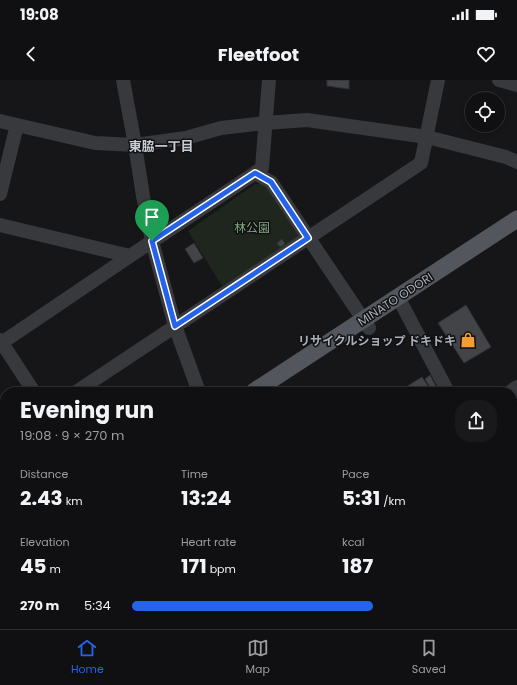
<!DOCTYPE html>
<meta charset="utf-8">
<style>
:root{--surface:#101012;--page:#19191b;--text:#f1f3f6;--muted:#9c9d9f;--line:#303032;--accent:#2563eb}
body{margin:0;font-family:Poppins,"Noto Sans JP",sans-serif;background:var(--page);color:var(--text);height:100vh;display:flex;flex-direction:column;font-size:15px;white-space:nowrap}
*{box-sizing:border-box;margin:0}
p{font-size:13px;color:var(--muted)}
.icon{flex:none;width:22px;height:22px;fill:none;stroke:currentColor;stroke-width:2;stroke-linecap:round;stroke-linejoin:round}
.map{position:relative;flex:1;overflow:hidden}
.drawer{position:absolute;left:0px;top:307px;width:517px;height:242px;display:flex;flex-direction:column;background:var(--surface);border-radius:16px 16px 0 0;box-shadow:0 2px 6px #0003,0 0 0 1px var(--line)}
.drawer>*{flex:none}
.controls{position:absolute;left:465px;top:12px;display:grid;gap:8px}
.controls a{display:grid;place-items:center;width:40px;height:40px;border-radius:50%;background:var(--surface);box-shadow:0 2px 6px #0003,0 0 0 1px var(--line);font-size:20px}
.pin{position:absolute;display:grid;place-items:center;width:34px;height:34px;color:#fff;margin:-41px -17px;border-radius:50% 50% 50% 0;rotate:-45deg;box-shadow:0 0 4px #0007}
.pin .icon{rotate:45deg}
.round{display:grid;place-items:center;flex:none;width:42px;height:42px;border-radius:16px;background:var(--page)}
.headline{display:flex;align-items:center;justify-content:space-between;height:68px;padding:0 20px}
h1{font-size:22px;font-weight:700;line-height:30px}
.figures{display:grid;grid-template-columns:repeat(3,1fr);gap:6px;height:68px;padding:4px 20px}
.figures div{display:grid;align-content:center}
.figures b{font-size:20px;font-weight:700}
.figures small{font-size:11px;font-weight:400}
.figures p{font-size:11px}
ul{padding:0 20px;list-style:none;font-size:13px}
li{display:grid;grid-template-columns:64px 48px 1fr;align-items:center;height:30px}
li i{height:10px;border-radius:5px;background:var(--accent)}
.status{display:flex;justify-content:space-between;align-items:center;height:28px;padding:0 20px;background:var(--surface);direction:ltr}
.status svg{height:11px;fill:currentColor}
header{display:flex;justify-content:space-between;align-items:center;height:52px;padding:0 20px;background:var(--surface);font-size:18px;font-weight:700}
.dock{display:flex;justify-content:space-around;align-items:center;height:56px;border-top:1px solid var(--line);background:var(--surface);font-size:11px;color:var(--muted)}
.dock a{display:grid;justify-items:center;gap:2px}
.dock .on{color:var(--accent)}
.map>svg:first-child{display:block}
.green{fill:#1e261e}
.building{fill:#424448;stroke:#303034}
.lines{fill:none;stroke-linecap:round;stroke-linejoin:round}
.minor{stroke:#37393d;stroke-width:14}
.major{stroke:#53565c;stroke-width:17}
.route-casing{stroke:#fff;stroke-width:8}
.route{stroke:#2563eb;stroke-width:5}
.labels{text-anchor:middle;dominant-baseline:central;stroke-width:3;stroke-linejoin:round;paint-order:stroke}
.park-label{font-size:12px;fill:#81a47e;stroke:#111113}
.street-label{font-size:12px;fill:#a8afb8;stroke:#111113}
.poi-label{font-size:12px;font-weight:bold;fill:#a8afb8;stroke:#111113;text-anchor:end}
.neighbourhood-label{font-size:13px;font-weight:bold;fill:#c9cdd4;stroke:#111113}
</style>
<div class="status"><b>19:08</b><svg viewBox="0 0 49 12"><path d="M0 12V9h3v3zM5 12V6h3v6zM10 12V3h3v9zM15 12V0h3v12zM26 1h20v11H26zM47 4h2v5h-2z"/></svg></div>
<header><svg class="icon" aria-label="back" viewBox="0 0 24 24"><path d="M15 5l-7 7 7 7"/></svg>Fleetfoot<svg class="icon" aria-label="heart" viewBox="0 0 24 24"><path d="M12 20l-8-8c-3-5 5-10 8-4 3-6 11-1 8 4z"/></svg></header>
<div class="map">
<svg width="517" height="549" viewBox="0 0 517 549">
<rect width="100%" height="100%" fill="#161618"/>
<!-- green -->
<path class="green" d="M255 104H264L300 157 222 206 188 151Z"/>
<!-- building -->
<path class="building" d="M327 0H349V9L327 6Z
M282 159 285 164 280 167 277 163Z
M194 163 203 178 194 183 185 169Z
M466 225 491 267 464 283 438 243Z
M430 295 439 312H433L425 299Z
M422 297 432 312H398Z"/>
<g class="lines">
<!-- minor -->
<path class="minor" d="M123 0 135 65 143 116 152 161 175 246 199 312
M269 0 262 88 255 93 271 102 369 248
M499 0 517 5
M0 41 95 63 135 65 186 58 221 48 265 43 307 40 427 57 506 77 517 82
M0 114 17 45
M0 145 130 176
M398 217 448 312
M0 260 34 312
M0 264 130 176 255 93
M76 312 421 83 438 0
M510 312 517 307
M0 363 5 360
M512 427 517 436
M512 492 517 489
M0 525 5 533
M12 544 16 549
M200 544 203 549
M316 544 319 549
M141 549 150 544
M410 549 419 544"/>
<!-- major -->
<path class="major" d="M253 312 517 139
M0 494 5 491"/>
</g>
<g class="lines">
<!-- route casing -->
<g class="route-casing">
<path id="route" d="M255 93 271 102 308 158 175 246 152 161Z"/>
</g>
<!-- route -->
<use href="#route" class="route"/>
</g>
<!-- icons -->
<defs>
<g id="shop-bare" transform="scale(1.2)"><path d="M-5-2.5h2.3a2.7 3.5 0 0 1 5.4 0H5L5.5 6h-11ZM-1.5-2.5h3a1.5 2.3 0 0 0-3 0Z" fill="#f69c30" stroke="#111113" stroke-width="2.5" paint-order="stroke"/></g>
</defs>
<g fill-rule="evenodd">
<use href="#shop-bare" x="468" y="260"/>
</g>
<g class="labels">
<!-- park labels -->
<g class="park-label">
<text x="252" y="147">林公園</text>
</g>
<!-- street labels -->
<g class="street-label">
<text transform="translate(395 219) rotate(-33)">MINATO ODORI</text>
</g>
<!-- poi labels -->
<g class="poi-label">
<text x="456" y="260">リサイクルショップ ドキドキ</text>
</g>
<!-- neighbourhood labels -->
<g class="neighbourhood-label">
<text x="161" y="66">東脇一丁目</text>
</g>
</g>
</svg>
<div class="controls">
<a><svg class="icon" aria-label="locate" viewBox="0 0 24 24"><circle cx="12" cy="12" r="6"/><path d="M12 2v4M12 18v4M2 12h4M18 12h4"/></svg></a>
</div>
<div class="pin" style="left:152px;top:161px;background:#1e9e55"><svg class="icon" aria-label="arrive" viewBox="0 0 24 24"><path d="M6 21V4h12l-3 4 3 4H6"/></svg></div>
<section class="drawer">
<div class="headline"><div><h1>Evening run</h1><p>19:08 · 9 × 270 m</p></div><a class="round"><svg class="icon" aria-label="share" viewBox="0 0 24 24"><path d="M12 15V3M7 8l5-5 5 5M5 13v7h14v-7"/></svg></a></div>
<div class="figures">
<div><p>Distance</p><b>2.43<small> km</small></b></div>
<div><p>Time</p><b>13:24</b></div>
<div><p>Pace</p><b>5:31<small> /km</small></b></div>
</div>
<div class="figures">
<div><p>Elevation</p><b>45<small> m</small></b></div>
<div><p>Heart rate</p><b>171<small> bpm</small></b></div>
<div><p>kcal</p><b>187</b></div>
</div>
<ul>
<li><b>270 m</b>5:34<i style="width:66%"></i></li>
</ul>
</section>
</div>
<nav class="dock">
<a class="on"><svg class="icon" aria-label="home" viewBox="0 0 24 24"><path d="M3 11l9-7 9 7M6 9v11h12V9"/></svg>Home</a>
<a><svg class="icon" aria-label="map" viewBox="0 0 24 24"><path d="M3 6l6-2 6 2 6-2v14l-6 2-6-2-6 2zM9 4v14M15 6v14"/></svg>Map</a>
<a><svg class="icon" aria-label="saved" viewBox="0 0 24 24"><path d="M7 4h10v16l-5-4-5 4z"/></svg>Saved</a>
</nav>
